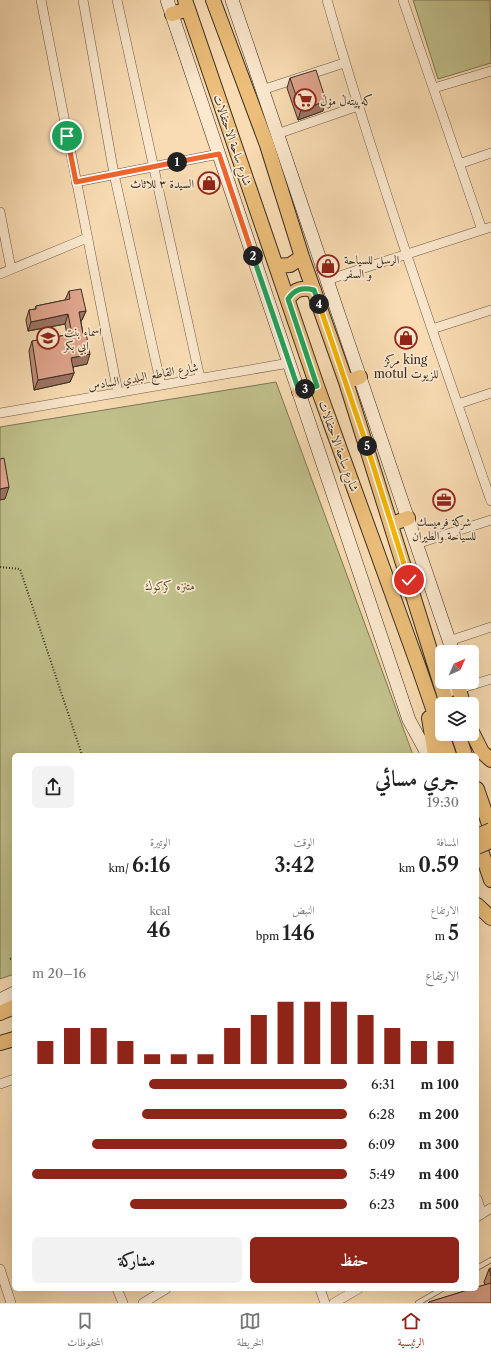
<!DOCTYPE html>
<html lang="ar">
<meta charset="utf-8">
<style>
:root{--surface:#fff;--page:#f2f2f2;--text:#222;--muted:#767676;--line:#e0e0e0;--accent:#8f2418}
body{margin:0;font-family:"Libre Caslon Text",Amiri,serif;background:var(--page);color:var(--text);direction:rtl;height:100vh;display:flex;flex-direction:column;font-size:15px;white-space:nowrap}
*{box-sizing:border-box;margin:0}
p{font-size:13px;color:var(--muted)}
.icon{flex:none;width:22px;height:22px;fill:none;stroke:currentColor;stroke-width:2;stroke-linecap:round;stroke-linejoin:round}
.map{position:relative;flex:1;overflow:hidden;direction:ltr}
.details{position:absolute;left:12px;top:753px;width:467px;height:538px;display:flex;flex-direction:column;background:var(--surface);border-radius:6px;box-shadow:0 4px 16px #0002;direction:rtl}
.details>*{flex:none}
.needle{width:26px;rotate:45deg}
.controls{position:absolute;left:435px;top:645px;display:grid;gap:8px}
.controls a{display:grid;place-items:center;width:44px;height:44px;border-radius:6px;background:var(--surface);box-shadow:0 4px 16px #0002;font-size:20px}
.pin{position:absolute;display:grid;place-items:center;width:34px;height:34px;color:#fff;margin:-17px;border:2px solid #fff;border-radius:50%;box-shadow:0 1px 4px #0007}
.km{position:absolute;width:20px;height:20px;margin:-10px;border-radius:50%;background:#222;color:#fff;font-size:11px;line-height:20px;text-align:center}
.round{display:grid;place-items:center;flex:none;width:42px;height:42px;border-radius:6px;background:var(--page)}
.head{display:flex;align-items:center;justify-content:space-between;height:68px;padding:0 20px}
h1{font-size:22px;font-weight:600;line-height:30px}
.metrics{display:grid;grid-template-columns:repeat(3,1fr);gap:6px;height:68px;padding:4px 20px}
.metrics div{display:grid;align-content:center}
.metrics b{font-size:20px;font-weight:600}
.metrics small{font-size:11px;font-weight:400}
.metrics p{font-size:11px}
.chart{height:112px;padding:8px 20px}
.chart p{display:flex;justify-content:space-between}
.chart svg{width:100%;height:72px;margin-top:4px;stroke:var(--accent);stroke-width:6}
.action{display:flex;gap:8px;margin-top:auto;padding:8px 20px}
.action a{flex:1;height:46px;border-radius:6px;background:var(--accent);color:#fff;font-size:16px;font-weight:600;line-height:46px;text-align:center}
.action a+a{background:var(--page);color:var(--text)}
ul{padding:0 20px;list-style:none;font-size:13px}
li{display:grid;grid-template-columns:64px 48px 1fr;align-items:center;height:30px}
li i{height:10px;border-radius:5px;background:var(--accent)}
.dock{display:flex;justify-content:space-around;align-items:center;height:56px;border-top:1px solid var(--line);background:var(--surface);font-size:11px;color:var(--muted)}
.dock a{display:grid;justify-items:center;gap:2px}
.dock .on{color:var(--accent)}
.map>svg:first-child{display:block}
.green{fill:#c0c08b;stroke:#7d7756}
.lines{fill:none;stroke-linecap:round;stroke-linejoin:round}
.lane-casing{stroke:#6a5a46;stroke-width:6}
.street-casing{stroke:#6a5a46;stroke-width:10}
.secondary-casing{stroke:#3a2e22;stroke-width:14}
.primary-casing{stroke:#3a2e22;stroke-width:16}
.path{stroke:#3a2e22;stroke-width:2;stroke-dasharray:1 2;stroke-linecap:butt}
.lane{stroke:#fbe8ce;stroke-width:4.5}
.street{stroke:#fbe8ce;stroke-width:9}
.secondary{stroke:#fbe8ce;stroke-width:13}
.primary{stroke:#ecbe7a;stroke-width:14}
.primary-bridge-casing{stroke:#3a2e22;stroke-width:16;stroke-linecap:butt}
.primary-bridge{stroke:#ecbe7a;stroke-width:14}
.wall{fill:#c18d79;stroke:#3a2e22}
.shaded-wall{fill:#9d7363;stroke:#3a2e22}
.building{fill:#e0a48d;stroke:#3a2e22}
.split-1-casing{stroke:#fff;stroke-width:8}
.split-2-casing{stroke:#fff;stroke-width:8}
.split-3-casing{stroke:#fff;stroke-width:8}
.split-4-casing{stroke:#fff;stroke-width:8}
.split-5-casing{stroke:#fff;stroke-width:8}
.split-6-casing{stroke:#fff;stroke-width:8}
.split-1{stroke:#f0652b;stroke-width:5}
.split-2{stroke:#f0652b;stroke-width:5}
.split-3{stroke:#22a559;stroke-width:5}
.split-4{stroke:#22a559;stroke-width:5}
.split-5{stroke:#f5b400;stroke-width:5}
.split-6{stroke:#f5b400;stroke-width:5}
.labels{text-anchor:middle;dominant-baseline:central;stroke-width:3.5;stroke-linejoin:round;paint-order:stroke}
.poi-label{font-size:12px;fill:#3a2e22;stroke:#fbe8ce;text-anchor:start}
.street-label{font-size:12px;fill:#3a2e22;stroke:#fbe8ce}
.park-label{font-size:12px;font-style:italic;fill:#554b37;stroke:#fbe8ce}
</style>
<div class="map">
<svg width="491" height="1303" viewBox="0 0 491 1303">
<rect width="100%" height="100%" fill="#f9dcb3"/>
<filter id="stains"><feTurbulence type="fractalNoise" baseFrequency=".005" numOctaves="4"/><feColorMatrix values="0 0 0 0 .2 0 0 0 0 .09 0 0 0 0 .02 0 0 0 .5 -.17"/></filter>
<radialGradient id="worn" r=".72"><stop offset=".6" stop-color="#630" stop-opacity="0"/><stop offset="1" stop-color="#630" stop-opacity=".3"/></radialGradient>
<!-- green -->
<path class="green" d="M413 0H490L491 63 438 79Z
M276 382 413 755H14V974L0 979V427Z"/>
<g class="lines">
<!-- lane casing -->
<g class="lane-casing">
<path id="lane" d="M477 1268 491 1260
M418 1303 442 1289"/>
</g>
<!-- street casing -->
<g class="street-casing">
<path id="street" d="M41 0 118 393
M83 0 114 174 161 385
M117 0 200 378
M327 0C375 169 434 335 491 501
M403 0 482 230
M434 88 491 71
M262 90 344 63
M277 134 358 106
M459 164 491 153
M76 182 219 154
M0 212 11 269
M0 274 87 238
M327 280 491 227
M432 329 491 310
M458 404 491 393
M0 413 289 363
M416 544 491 520
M449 641 491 627
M443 694 491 679
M0 1084 14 1079
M477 1199 482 1214
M477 1217 491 1208
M0 1269 11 1303
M117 1289 123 1303
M320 1289 325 1303
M143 1303 166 1289
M334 1303 358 1289"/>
</g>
<!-- secondary casing -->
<g class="secondary-casing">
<path id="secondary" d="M167 0 409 720 428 755
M232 0 453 652
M0 1000 14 993"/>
</g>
<!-- primary casing -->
<g class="primary-casing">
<path id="primary" d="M185 0 317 386 419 668 449 755
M213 0 267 145 302 257 346 382 447 704
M172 14 188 9
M276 266 290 265 302 257
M288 299C295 289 302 287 314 290
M346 382 360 377
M299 391 317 386
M392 524 408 518
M459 689 463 704
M429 718 435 755
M472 732 482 752 491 760
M458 734 465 755
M477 789 491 830
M477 839 491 880
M477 905 491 918
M0 1013 14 1007
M0 1043 14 1039"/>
</g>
<!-- path -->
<path class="path" d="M0 567 20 569 82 755
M10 959 14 958"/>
<!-- lane -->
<use href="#lane" class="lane"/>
<!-- street -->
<use href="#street" class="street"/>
<!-- secondary -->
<use href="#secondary" class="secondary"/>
<!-- primary -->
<use href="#primary" class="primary"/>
<!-- primary-bridge casing -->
<g class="primary-bridge-casing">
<path id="primary-bridge" d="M477 836 491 830
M477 847 491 841"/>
</g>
<!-- primary-bridge -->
<use href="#primary-bridge" class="primary-bridge"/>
</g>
<!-- wall -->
<path class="wall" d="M290 78 323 111 298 120 287 88Z
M69 291 86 311 82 320 81 321 87 364 73 367 74 373 70 382 34 390 29 351 32 341 67 335 65 324 28 331 26 320 29 310 35 309 36 306 65 300Z
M491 1268V1303H428L429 1302 485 1285 484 1282 489 1269Z"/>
<!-- shaded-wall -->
<path class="shaded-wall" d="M326 101 323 111 298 120 301 110Z
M86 311 82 320 76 322 79 312Z
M68 314 65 324 28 331 31 322Z
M90 354 87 364 68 368 71 358Z
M74 373 70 382 34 390 38 380Z
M9 487 5 499 0 500V489Z"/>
<!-- building -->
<path class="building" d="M316 70 326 101 301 110 290 78Z
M81 289 86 311 79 312 83 334 86 333 90 354 71 358 74 373 38 380 32 341 72 334 68 314 31 322 29 310 36 309V306L70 299 69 291Z
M4 458 9 487 0 489V459Z
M491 1268V1276L489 1269Z
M491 1283V1303H429V1302L471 1289H477V1287Z"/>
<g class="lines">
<!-- split-1 casing -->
<g class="split-1-casing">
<path id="split-1" d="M67 136 76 182 177 162"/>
</g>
<!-- split-2 casing -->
<g class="split-2-casing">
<path id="split-2" d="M177 162 219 154 253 256"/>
</g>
<!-- split-3 casing -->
<g class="split-3-casing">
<path id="split-3" d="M253 256 299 391 305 389"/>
</g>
<!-- split-4 casing -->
<g class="split-4-casing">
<path id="split-4" d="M305 389 317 386 288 299C295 289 302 287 314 290L319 304"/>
</g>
<!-- split-5 casing -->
<g class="split-5-casing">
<path id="split-5" d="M319 304 367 446"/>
</g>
<!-- split-6 casing -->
<g class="split-6-casing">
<path id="split-6" d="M367 446 409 580"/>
</g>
<!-- split-1 -->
<use href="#split-1" class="split-1"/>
<!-- split-2 -->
<use href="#split-2" class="split-2"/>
<!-- split-3 -->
<use href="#split-3" class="split-3"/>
<!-- split-4 -->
<use href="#split-4" class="split-4"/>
<!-- split-5 -->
<use href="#split-5" class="split-5"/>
<!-- split-6 -->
<use href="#split-6" class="split-6"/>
</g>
<!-- icons -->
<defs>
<g id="supermarket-ring" transform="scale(1.15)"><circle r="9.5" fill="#fbe8ce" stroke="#8f2418" stroke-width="1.5"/><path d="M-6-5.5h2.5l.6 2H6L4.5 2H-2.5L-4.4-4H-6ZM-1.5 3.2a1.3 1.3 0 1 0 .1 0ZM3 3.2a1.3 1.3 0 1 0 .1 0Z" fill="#8f2418"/></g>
<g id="shop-ring" transform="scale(1.15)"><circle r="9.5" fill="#fbe8ce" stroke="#8f2418" stroke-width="1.5"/><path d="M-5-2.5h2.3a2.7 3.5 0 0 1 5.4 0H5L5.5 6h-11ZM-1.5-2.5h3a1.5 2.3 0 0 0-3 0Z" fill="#8f2418"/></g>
<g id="school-ring" transform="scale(1.15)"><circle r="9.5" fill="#fbe8ce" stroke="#8f2418" stroke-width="1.5"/><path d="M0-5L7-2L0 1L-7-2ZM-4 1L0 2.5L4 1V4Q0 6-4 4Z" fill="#8f2418"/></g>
<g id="office-ring" transform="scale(1.15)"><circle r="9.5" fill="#fbe8ce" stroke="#8f2418" stroke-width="1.5"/><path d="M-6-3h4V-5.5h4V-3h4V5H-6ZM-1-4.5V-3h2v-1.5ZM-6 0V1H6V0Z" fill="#8f2418"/></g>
</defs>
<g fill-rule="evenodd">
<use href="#supermarket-ring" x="305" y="100"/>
<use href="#shop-ring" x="209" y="183"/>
<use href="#shop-ring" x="328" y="266"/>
<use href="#school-ring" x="48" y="338"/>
<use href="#shop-ring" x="406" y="338"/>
<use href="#office-ring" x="444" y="500"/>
</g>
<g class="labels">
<!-- poi labels -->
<g class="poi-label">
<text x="320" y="100">کەپیتەڵ مۆڵ</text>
<text x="194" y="183" text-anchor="end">السيدة ٣ للاثاث</text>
<text x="344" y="259">الرسل للسياحة<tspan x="344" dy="14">و السفر</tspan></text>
<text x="64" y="331">اسماء بنت<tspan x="64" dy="14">ابي بكر</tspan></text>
<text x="406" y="359" text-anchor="middle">مركز king<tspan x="406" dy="14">motul للزيوت</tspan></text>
<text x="444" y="521" text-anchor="middle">شركة فرميسك<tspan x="444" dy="14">للسياحة والطيران</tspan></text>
</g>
<!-- street labels -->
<g class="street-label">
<text transform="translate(233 140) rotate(71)">شارع ساحة الاحتفالات</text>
<text transform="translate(143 376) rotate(-10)">شارع القاطع البلدي السادس</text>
<text transform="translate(339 446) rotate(70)">شارع ساحة الاحتفالات</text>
</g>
<!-- park labels -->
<g class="park-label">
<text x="170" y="585">متنزه كركوك</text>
</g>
</g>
<rect width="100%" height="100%" filter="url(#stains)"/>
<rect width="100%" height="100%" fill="url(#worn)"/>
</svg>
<div class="controls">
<a><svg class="needle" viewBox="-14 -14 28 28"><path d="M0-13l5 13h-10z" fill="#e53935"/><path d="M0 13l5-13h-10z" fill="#767676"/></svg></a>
<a><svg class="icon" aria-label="layers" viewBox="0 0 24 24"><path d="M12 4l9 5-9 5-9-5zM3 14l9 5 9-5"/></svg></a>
</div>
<div class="pin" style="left:67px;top:136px;background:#1e9e55"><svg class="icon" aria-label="arrive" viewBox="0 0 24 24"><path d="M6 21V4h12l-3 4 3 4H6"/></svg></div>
<div class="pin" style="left:409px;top:580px;background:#d93025"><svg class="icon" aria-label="check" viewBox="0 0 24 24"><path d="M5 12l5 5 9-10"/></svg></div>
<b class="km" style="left:177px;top:162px">1</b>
<b class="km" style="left:253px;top:256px">2</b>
<b class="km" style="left:305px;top:389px">3</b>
<b class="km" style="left:319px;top:304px">4</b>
<b class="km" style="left:367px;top:446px">5</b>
<section class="details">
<div class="head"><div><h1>جري مسائي</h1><p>19:30</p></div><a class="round"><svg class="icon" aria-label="share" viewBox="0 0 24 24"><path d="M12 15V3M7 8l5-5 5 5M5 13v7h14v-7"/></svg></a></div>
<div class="metrics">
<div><p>المسافة</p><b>0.59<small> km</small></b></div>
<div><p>الوقت</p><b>3:42</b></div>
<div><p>الوتيرة</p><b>6:16<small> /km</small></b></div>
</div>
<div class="metrics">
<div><p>الارتفاع</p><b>5<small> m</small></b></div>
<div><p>النبض</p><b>146<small> bpm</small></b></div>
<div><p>kcal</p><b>46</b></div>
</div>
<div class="chart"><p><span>الارتفاع</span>16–20 m</p>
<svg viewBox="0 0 160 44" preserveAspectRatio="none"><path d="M5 44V30M15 44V22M25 44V22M35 44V30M45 44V38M55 44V38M65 44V38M75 44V22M85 44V14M95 44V6M105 44V6M115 44V6M125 44V14M135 44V22M145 44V30M155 44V30"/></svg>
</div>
<ul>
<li><b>100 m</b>6:31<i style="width:63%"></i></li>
<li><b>200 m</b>6:28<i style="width:65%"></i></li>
<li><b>300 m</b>6:09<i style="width:81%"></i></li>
<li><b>400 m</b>5:49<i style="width:100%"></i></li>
<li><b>500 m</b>6:23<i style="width:69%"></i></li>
</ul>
<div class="action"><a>حفظ</a><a>مشاركة</a></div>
</section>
</div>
<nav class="dock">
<a class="on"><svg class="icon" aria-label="home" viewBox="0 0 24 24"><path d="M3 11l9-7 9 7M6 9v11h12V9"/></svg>الرئيسية</a>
<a><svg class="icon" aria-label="map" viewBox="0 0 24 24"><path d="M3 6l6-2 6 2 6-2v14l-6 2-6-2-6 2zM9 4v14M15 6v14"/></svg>الخريطة</a>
<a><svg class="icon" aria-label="saved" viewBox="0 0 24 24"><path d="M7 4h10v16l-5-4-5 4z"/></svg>المحفوظات</a>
</nav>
